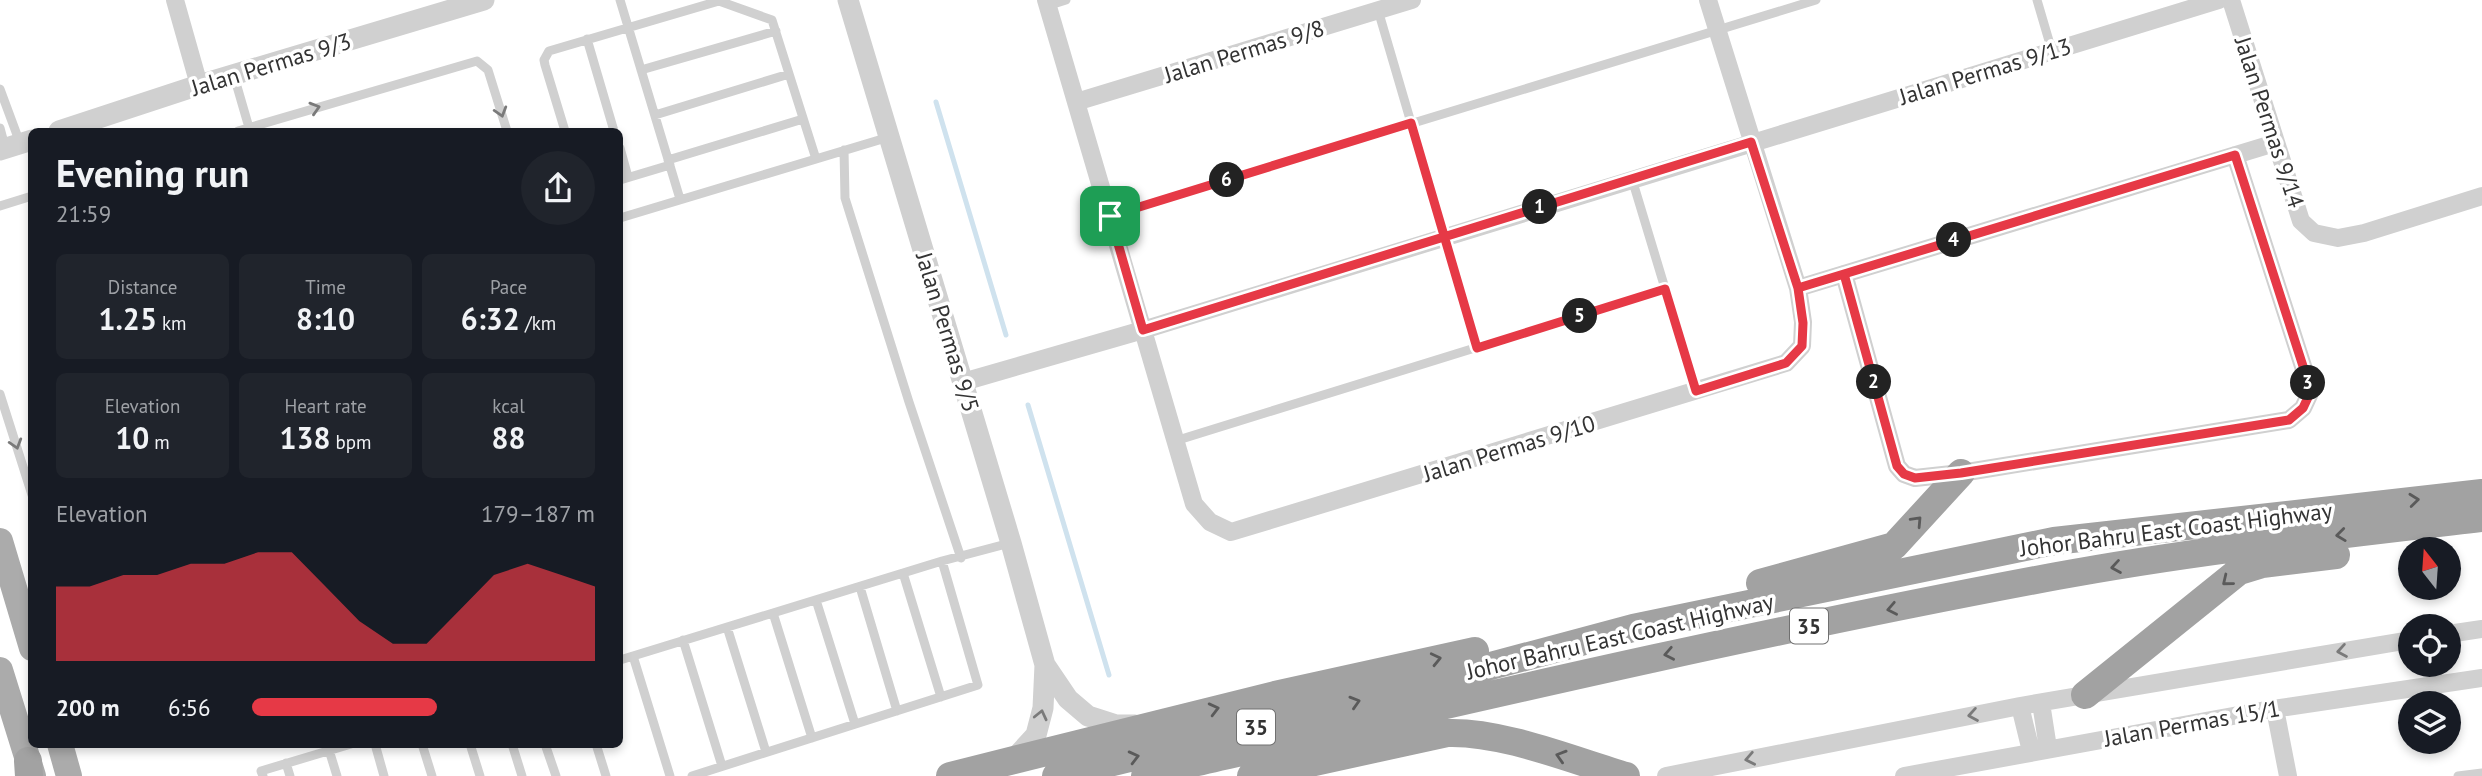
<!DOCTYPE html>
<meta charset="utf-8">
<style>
:root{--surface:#171b24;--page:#20242c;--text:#f1f3f6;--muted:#9ea1a6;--accent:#e63946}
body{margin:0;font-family:"PT Sans",sans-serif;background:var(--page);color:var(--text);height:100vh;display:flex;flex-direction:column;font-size:26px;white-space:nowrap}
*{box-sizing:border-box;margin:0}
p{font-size:23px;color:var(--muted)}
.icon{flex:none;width:38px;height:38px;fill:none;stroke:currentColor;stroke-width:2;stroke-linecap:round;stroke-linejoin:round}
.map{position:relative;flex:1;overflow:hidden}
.side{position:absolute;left:28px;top:128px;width:595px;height:620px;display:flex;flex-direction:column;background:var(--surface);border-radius:10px;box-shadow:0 4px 10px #0003}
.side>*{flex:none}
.needle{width:46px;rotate:343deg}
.tools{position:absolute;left:2398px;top:537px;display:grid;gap:14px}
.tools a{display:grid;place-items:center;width:63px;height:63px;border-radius:50%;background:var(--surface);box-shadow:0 4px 10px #0003;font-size:35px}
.pin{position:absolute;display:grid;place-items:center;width:60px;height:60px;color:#fff;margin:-30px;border-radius:14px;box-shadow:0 4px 10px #0006}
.km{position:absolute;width:35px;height:35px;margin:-18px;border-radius:50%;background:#222;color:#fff;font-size:19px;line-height:35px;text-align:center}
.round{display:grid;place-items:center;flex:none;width:74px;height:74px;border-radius:37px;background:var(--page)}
.summary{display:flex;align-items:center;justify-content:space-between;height:119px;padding:0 28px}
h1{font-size:38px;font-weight:700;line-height:52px}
.stats{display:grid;grid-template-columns:repeat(3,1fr);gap:10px;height:119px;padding:7px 28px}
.stats div{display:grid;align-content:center;border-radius:10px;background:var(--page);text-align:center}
.stats b{font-size:30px;font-weight:700}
.stats small{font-size:19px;font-weight:400}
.stats p{font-size:19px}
.chart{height:196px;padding:14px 28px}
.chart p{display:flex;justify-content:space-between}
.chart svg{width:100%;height:126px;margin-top:7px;fill:var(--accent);opacity:.7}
ul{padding:0 28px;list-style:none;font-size:23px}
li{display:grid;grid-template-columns:112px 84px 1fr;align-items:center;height:52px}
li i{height:18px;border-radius:9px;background:var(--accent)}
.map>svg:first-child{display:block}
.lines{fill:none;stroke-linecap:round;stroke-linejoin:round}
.stream{stroke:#cfe2ee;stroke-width:5}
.service{stroke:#d0d0d0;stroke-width:9}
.minor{stroke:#d0d0d0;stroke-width:18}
.tertiary{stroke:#d0d0d0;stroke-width:21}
.primary{stroke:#ababab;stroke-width:26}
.trunk{stroke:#a2a2a2;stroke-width:28}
.oneway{stroke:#7a7a7a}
.oneway2{stroke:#5a5a5a}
.route-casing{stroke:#fff;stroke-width:14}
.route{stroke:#e63946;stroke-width:9}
.labels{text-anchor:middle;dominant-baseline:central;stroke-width:7;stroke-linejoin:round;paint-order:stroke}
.shield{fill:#fff;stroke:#707070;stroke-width:2}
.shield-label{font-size:21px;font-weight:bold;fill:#333}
.street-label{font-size:23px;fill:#333;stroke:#fff}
</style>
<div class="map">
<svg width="2482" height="776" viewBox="0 0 2482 776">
<rect width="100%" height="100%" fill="#fff"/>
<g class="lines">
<!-- stream -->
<path class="stream" d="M936 102 1006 335
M1028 405 1109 675"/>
<!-- service -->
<path class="service" d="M620 0 680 199
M2037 0 2052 51
M1047 6 1066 0
M1378 10 1477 348
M587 39 614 131
M641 70 776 31
M234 76 250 131
M0 89 20 143
M655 115 789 74
M0 128 5 147
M238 131 477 61 488 70 507 131
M565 131 545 65 544 60 549 51 719 1 772 20 816 159
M620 148 628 177
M844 150 845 198 909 402 961 558
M668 160 803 119
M1632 179 1696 391
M620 180 670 165
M0 206 32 196
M1109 216 1816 0
M620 218 889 137
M0 394 32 495
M1175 441 1665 289
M903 573 941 697
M860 587 897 711
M816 600 855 724
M773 613 812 738
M727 627 766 752
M683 640 722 766
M633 656 670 776
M620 660 942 561 1010 543
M375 744 384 776
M422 744 432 776
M470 744 480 776
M512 744 522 776
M545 744 556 776
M596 744 606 776
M329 750 337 776
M286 763 290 776
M263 776 261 771 351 744
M692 776 978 685 942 561
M2458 776 2482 773"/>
<!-- minor -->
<path class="minor" d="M175 0 199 85
M1046 0 1194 504 1210 522 1231 532 1786 363 1802 346 1803 322 1798 288 1708 0
M2231 0 2301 221 2314 233 2338 238 2364 233 2482 196
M1076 102 1412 0
M1844 274 1897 466 1904 474 1915 478 1961 473 2289 420 2303 408 2311 391 2235 155
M1798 288 2275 143
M963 382 1143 330 2219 0
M2448 634 2482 629
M2041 703 2048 748
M2020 706 2031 751
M2275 709 2288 776
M1666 776 2020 706 2410 640
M1904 776 2266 710 2482 678"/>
<!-- tertiary -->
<path class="tertiary" d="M848 0 1011 543 1045 665 1068 699 1088 716 1116 725H1135
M59 131 199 85 484 0
M0 150 32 140
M1015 758 1036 735 1043 708 1045 665"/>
<!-- primary -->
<path class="primary" d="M0 541 32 648
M0 670 33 776
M60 744 69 776"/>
<!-- trunk -->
<path class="trunk" d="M1760 583 1894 546 1961 473
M2085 695 2239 571 2262 564 2336 555
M28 761 29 776
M950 776 1275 695 1475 651
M1056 776 1330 709 1633 628 2054 541 2482 493
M1145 776 1193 763C1480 697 1767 630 2057 576 2197 550 2340 535 2482 518
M1251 776 1447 733C1502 731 1572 760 1626 776"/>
</g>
<!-- one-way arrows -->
<defs><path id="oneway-chevron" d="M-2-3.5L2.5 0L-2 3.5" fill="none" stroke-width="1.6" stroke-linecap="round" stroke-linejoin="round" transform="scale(1.75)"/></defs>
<g class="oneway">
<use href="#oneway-chevron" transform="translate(315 108) rotate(-17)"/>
<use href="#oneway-chevron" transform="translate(501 112) rotate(73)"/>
<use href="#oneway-chevron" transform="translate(16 444) rotate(73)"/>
<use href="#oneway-chevron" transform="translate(2342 651) rotate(170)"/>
<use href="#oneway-chevron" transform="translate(1041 715) rotate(-77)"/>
<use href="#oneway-chevron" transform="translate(1973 715) rotate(170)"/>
<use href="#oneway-chevron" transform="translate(1750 759) rotate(169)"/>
</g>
<g class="oneway2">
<use href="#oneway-chevron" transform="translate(2414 500) rotate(-6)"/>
<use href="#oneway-chevron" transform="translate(1917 521) rotate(-47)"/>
<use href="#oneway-chevron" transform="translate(2341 535) rotate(173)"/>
<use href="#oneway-chevron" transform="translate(2116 567) rotate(171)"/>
<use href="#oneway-chevron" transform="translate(2227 581) rotate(141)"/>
<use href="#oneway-chevron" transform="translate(1892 609) rotate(169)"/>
<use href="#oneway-chevron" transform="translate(1669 654) rotate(169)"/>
<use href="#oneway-chevron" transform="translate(1436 659) rotate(-13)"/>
<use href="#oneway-chevron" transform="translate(1355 702) rotate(-17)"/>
<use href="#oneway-chevron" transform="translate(1214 709) rotate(-14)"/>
<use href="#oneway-chevron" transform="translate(1561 756) rotate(-163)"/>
<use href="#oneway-chevron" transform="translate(1134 757) rotate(-14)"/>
</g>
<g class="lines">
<!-- route casing -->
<g class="route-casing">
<path id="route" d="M1110 216 1143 330C1346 267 1549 205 1751 142L1798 288 1844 274 1897 466 1904 474 1915 478 1961 473 2289 420 2303 408 2311 391 2235 155 1798 288 1803 323 1802 346 1786 363 1696 391 1665 289 1477 348C1455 273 1433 198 1411 123L1110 216"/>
</g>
<!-- route -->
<use href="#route" class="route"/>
</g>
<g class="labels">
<!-- shield labels -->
<g class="shield">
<rect x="1790" y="608.5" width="38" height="35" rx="5"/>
<rect x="1237" y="709.5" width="38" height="35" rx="5"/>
</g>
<g class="shield-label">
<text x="1809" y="626">35</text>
<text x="1256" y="727">35</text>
</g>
<!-- street labels -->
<g class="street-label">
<text transform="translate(1244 51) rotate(-17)">Jalan Permas 9/8</text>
<text transform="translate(271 64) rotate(-17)">Jalan Permas 9/3</text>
<text transform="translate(1985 71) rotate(-17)">Jalan Permas 9/13</text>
<text transform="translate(2270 122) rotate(72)">Jalan Permas 9/14</text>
<text transform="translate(948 332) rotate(73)">Jalan Permas 9/5</text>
<text transform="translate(1509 448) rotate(-17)">Jalan Permas 9/10</text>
<text transform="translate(2176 529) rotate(-7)">Johor Bahru East Coast Highway</text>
<text transform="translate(1620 636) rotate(-13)">Johor Bahru East Coast Highway</text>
<text transform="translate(2192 723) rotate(-10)">Jalan Permas 15/1</text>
</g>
</g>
</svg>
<div class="tools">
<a><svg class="needle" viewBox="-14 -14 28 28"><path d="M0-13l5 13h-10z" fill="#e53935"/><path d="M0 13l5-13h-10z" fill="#9ea1a6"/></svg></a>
<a><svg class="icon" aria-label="locate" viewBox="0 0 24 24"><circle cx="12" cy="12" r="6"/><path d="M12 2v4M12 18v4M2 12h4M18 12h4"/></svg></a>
<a><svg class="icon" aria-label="layers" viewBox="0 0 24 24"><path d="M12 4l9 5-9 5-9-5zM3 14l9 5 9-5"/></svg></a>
</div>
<div class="pin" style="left:1110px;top:216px;background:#1e9e55"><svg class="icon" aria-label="arrive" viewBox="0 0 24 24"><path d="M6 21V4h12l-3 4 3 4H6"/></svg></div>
<b class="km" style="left:1540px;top:207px">1</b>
<b class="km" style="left:1874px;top:382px">2</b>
<b class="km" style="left:2308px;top:383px">3</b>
<b class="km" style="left:1954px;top:240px">4</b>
<b class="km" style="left:1580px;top:316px">5</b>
<b class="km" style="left:1227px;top:180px">6</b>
<section class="side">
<div class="summary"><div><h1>Evening run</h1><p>21:59</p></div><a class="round"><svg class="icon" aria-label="share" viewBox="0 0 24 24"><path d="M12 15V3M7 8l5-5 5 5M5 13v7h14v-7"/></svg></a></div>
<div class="stats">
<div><p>Distance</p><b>1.25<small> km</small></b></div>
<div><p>Time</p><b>8:10</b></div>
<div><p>Pace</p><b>6:32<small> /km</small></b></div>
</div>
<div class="stats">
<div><p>Elevation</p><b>10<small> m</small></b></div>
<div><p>Heart rate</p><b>138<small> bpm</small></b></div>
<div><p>kcal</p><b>88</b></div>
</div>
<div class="chart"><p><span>Elevation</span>179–187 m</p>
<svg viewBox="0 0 160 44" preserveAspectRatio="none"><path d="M0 44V18L10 18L20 14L30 14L40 10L50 10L60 6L70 6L80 18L90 30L100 38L110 38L120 26L130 14L140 10L150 14L160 18V44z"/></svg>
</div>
<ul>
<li><b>200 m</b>6:56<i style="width:54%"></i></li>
</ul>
</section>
</div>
